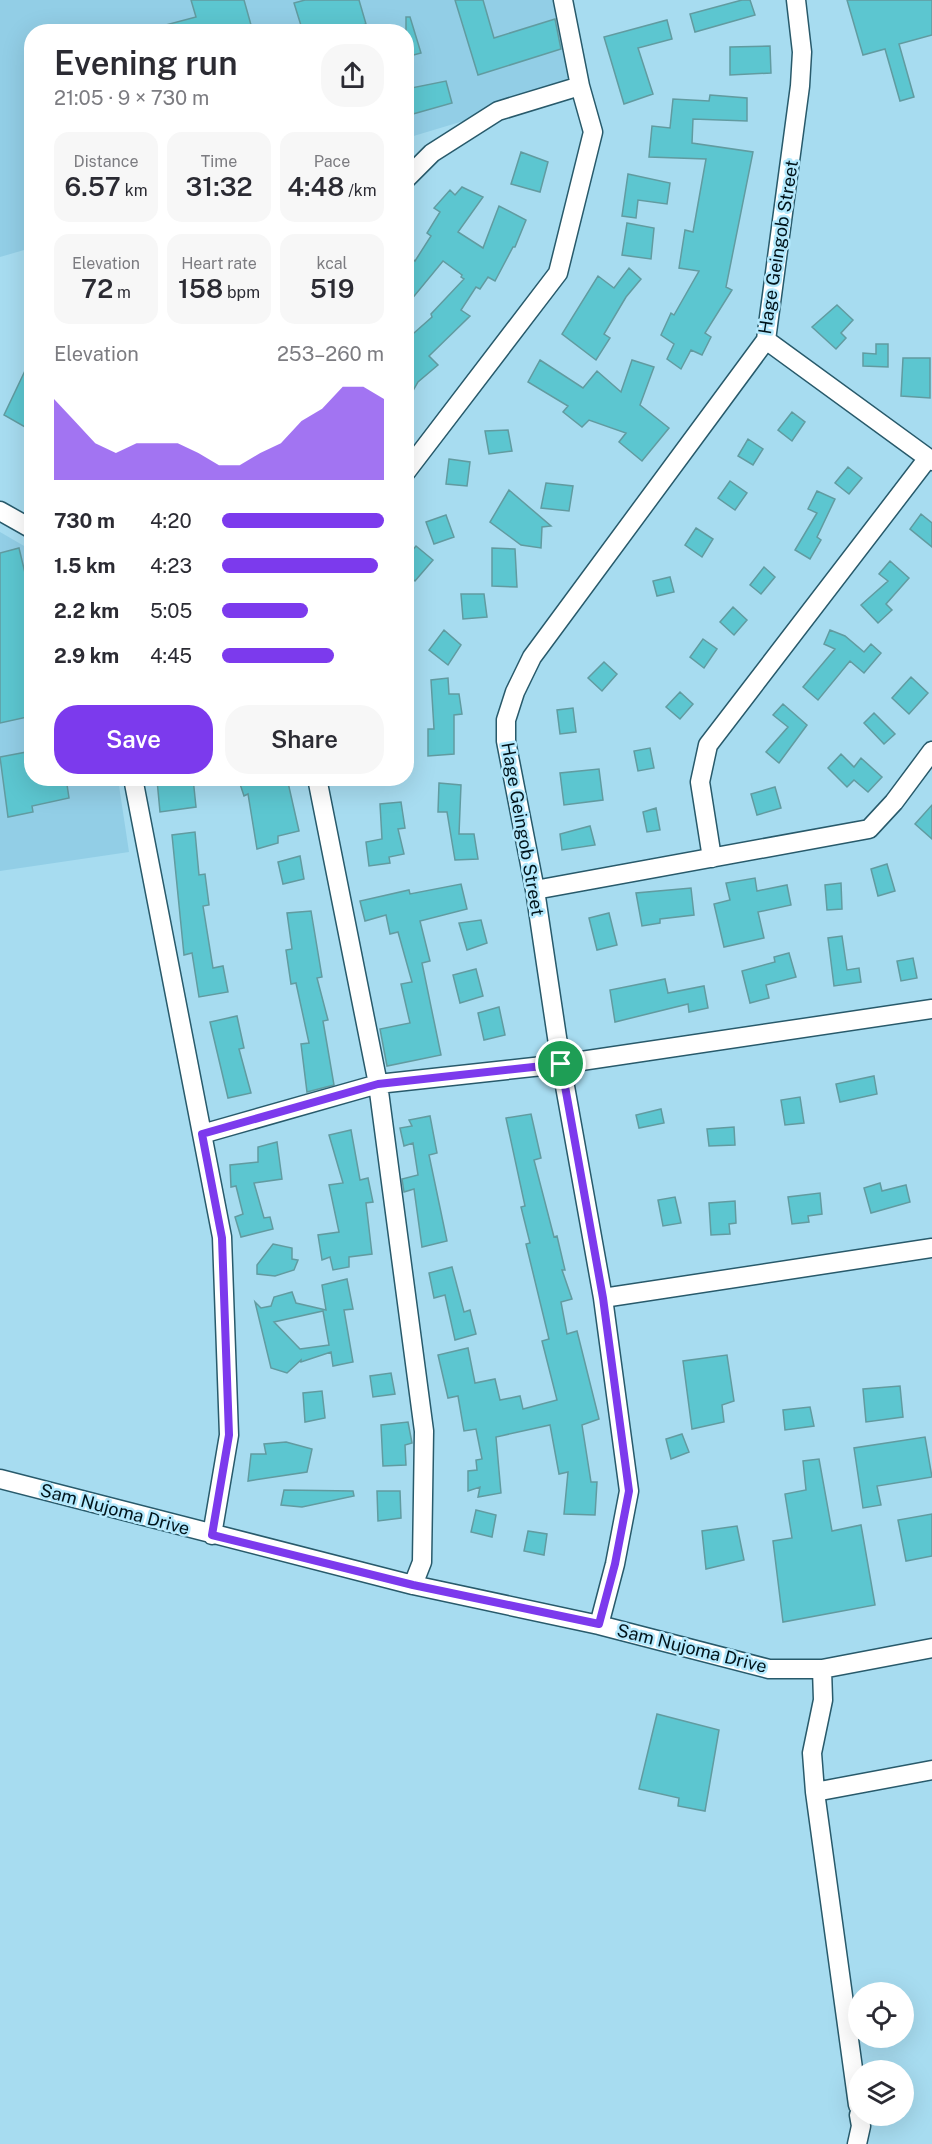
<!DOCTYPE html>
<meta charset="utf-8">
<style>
:root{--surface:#fff;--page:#f7f7f7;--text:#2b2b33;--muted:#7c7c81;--accent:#7c3aed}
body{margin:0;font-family:"Public Sans",sans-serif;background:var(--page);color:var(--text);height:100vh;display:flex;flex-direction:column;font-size:22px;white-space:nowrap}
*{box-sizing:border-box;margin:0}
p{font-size:20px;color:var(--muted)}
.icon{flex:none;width:33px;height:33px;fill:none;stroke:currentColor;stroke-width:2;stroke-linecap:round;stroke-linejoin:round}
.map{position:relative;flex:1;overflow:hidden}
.details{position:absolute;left:24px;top:24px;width:390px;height:762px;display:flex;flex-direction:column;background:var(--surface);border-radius:24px;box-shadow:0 6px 24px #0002}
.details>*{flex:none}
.fabs{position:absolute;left:848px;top:1982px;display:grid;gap:12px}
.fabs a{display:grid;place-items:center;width:66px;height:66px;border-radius:50%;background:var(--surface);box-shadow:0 6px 24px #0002;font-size:30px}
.pin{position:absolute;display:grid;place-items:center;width:51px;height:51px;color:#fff;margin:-26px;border:3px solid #fff;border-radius:50%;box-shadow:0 2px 6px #0007}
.round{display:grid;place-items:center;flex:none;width:63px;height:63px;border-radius:24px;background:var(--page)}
.head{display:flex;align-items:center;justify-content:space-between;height:102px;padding:0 30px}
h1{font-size:33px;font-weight:600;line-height:45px}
.stats{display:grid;grid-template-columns:repeat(3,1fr);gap:9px;height:102px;padding:6px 30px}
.stats div{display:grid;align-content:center;border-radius:15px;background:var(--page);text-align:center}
.stats b{font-size:26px;font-weight:600}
.stats small{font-size:16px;font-weight:400}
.stats p{font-size:16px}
.chart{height:168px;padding:12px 30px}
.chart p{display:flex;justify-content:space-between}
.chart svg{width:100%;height:108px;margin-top:6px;fill:var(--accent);opacity:.7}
.cta{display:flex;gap:12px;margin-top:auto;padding:12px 30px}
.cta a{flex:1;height:69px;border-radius:24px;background:var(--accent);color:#fff;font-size:24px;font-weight:600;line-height:69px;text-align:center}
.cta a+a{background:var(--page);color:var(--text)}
ul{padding:0 30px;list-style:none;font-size:20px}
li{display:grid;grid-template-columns:96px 72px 1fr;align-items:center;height:45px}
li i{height:15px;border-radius:8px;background:var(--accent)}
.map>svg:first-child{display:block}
.built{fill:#92cee6}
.building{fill:#5cc6d0;stroke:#619ba0;stroke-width:1.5;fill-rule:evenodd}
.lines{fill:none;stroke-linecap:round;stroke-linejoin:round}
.minor-casing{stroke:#285a6b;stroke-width:21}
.minor{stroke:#fff;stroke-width:18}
.route-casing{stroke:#fff;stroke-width:12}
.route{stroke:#7c3aed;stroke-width:8}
.labels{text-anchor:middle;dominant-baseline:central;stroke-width:5;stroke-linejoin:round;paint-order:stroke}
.street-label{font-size:18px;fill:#01141b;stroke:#b4e9fd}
</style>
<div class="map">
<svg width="932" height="2144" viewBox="0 0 932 2144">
<rect width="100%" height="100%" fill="#a7dcf0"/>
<!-- built -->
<path class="built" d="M0 0H563L580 86 407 138 406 32H32L31 248 0 257Z
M0 532 31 550 32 778 118 779 129 852 0 871Z"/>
<!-- building -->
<path class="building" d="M191 0H244L253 32H159L158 27 196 17Z
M305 0H359L366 24 341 31 303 32 294 3Z
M455 0H483L494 38 555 19 561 49 478 75Z
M742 0H750L755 15 695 32 690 14Z
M847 0H932V35L899 44 914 97 900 101 885 49 863 55Z
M406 17H410L421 53 406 57Z
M667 20 672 39 638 48 653 94 624 104 604 37Z
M770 46 771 73 730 75V47Z
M446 81 452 103 406 116V89Z
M710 95 747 98V121L693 119 692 143 753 152 726 287 732 290 705 333 711 337 702 355 691 350 681 369 667 359 674 344 661 335 671 313 674 315 699 271 679 268 685 230 693 232 706 159 649 157 652 126 670 128 673 99 709 101Z
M521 152 548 162 540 192 511 184Z
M628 174 670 183 667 204 638 200 636 218 622 216Z
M462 187 483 197 458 232 483 248 499 206 526 220 515 247H513L495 281 488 277 480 289 476 287 461 310 470 316 429 356 438 365 418 382 406 403V340L432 317 431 314 464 279 461 277 462 275 443 261 406 306V253L415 261 431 236 427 233 440 212 434 208 450 190 455 195Z
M627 223 654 228 651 259 622 255Z
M629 268 641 279 626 297 604 334 610 338 596 360 562 334 598 276 614 288Z
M837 305 853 320 841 333 846 338 836 349 812 327Z
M876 344H888V367L863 366V353L876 354Z
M32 356V431L4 415Z
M903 358H930V398L901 396Z
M540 360 583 388 597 371 621 392 632 360 654 367 640 405 669 428 642 461 619 442 626 433 589 420 582 427 563 412 568 406 528 382Z
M792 412 805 422 792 441 778 430Z
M508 430 512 451 489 454 485 431Z
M748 439 763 449 753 465 738 456Z
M449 459 470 462 467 486 446 484Z
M848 467 862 478 849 494 835 483Z
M730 481 747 493 735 510 718 498Z
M546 483 573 486 569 511 541 508Z
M509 490 551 526 542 527 541 548 521 545 490 522Z
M817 491 835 499 817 537 821 540 810 559 795 550 817 513 808 509Z
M921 514 932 523V547L910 529Z
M446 515 454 537 434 544 426 522Z
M696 528 713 539 702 557 685 545Z
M416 546 433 560 415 581 406 573V558Z
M19 548 32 602V716L0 723V553Z
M492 548 515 549 517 587 492 586Z
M890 561 909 578 886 604 892 610 878 623 861 605 888 581 879 574Z
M764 567 775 577 761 594 750 585Z
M670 577 674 592 657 596 653 581Z
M461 594H484L487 617 463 619Z
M733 607 747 620 734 635 720 622Z
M444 630 461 645 448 665 429 650Z
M830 630 845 636 864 652 871 644 881 653 864 673 850 661 818 700 803 687 835 649 824 644Z
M703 639 717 649 704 668 690 657Z
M604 662 617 674 602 691 588 678Z
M911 677 928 693 909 714 892 698Z
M448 678 449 694H459L462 714 454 715V754L428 756V729H434L431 680Z
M680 692 693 704 680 719 666 707Z
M783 704 807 725 779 763 766 752 788 727 773 715Z
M573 708 576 732 560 734 557 710Z
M874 713 895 734 884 744 864 723Z
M650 748 654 768 638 771 634 751Z
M32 751V778H66L69 798 32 806 33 812 8 817 0 757Z
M841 754 854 767 861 758 882 777 868 792 854 780 847 787 828 768Z
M599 769 603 800 564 805 560 773Z
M193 778 196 807 160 812 157 780Z
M238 778H287L299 831 278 836V843L257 849 248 794 244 796Z
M439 783 461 785 459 834H474L478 859 455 860 447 812H438Z
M775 787 781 808 757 815 751 794Z
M401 802 405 828 398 829 404 854 389 857 390 863 369 866 366 842 382 839 380 804Z
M932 805V839L915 824Z
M656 808 660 830 647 832 643 812Z
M590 826 595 845 562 850 560 834Z
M195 832 199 875 205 874 209 905 203 906 213 968 223 966 228 992 199 997 192 953 184 955 172 835Z
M300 856 304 879 283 884 278 862Z
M887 864 895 891 878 896 871 869Z
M755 878 757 891 787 885 791 905 758 912 764 938 724 947 714 904 730 900 726 883Z
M841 883 842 909 827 910 825 885Z
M461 884 467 909 420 921 430 961 422 963 441 1055 387 1066 380 1029 410 1023 401 984 412 982 398 932 390 934 386 915 365 921 360 901 409 890 410 894Z
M691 888 694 915 660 919V923L642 926 636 893Z
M311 911 322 977 317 978 328 1020 323 1021 334 1085 307 1092 301 1044 309 1043 296 983 291 984 286 950 292 949 287 913Z
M609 913 617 945 597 950 589 918Z
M481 920 487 943 467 950 459 923Z
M842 936 847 970 859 968 861 982 834 986 828 938Z
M789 953 796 977 766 985 769 998 750 1003 742 971 775 962 774 957Z
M913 958 917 978 901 981 897 961Z
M476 969 483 996 460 1003 453 975Z
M665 979 668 993 704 986 708 1008 689 1012 688 1004 615 1022 610 990Z
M499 1007 505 1035 484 1040 478 1013Z
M237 1016 244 1048 239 1049 251 1093 228 1098 210 1022Z
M874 1076 877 1094 840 1102 836 1084Z
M800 1097 804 1123 785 1125 781 1100Z
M661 1109 664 1123 639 1128 636 1115Z
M531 1114 541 1158 534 1160 554 1237 557 1236 565 1270H562L572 1299 561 1302 567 1334 577 1331 599 1419 582 1425 591 1482H597L595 1515 564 1514 568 1472 559 1474 550 1425 496 1437 501 1493 478 1497 480 1487 468 1491V1471L477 1470 476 1460 482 1459 476 1429 464 1431 458 1396 448 1398 438 1355 468 1348 475 1383 495 1379 500 1400 520 1396 523 1409 557 1400 542 1341 549 1339 526 1244 530 1243 521 1207 525 1206 506 1118Z
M430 1116 437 1153 429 1155 447 1241 422 1247 414 1189 404 1192 402 1179 418 1175 413 1143 404 1146 400 1128 412 1126 409 1120Z
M734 1127 735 1145 709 1146 707 1129Z
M351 1130 360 1180 368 1178 373 1202 366 1203 372 1254 349 1257V1267L333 1270 330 1257 322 1260 318 1235 339 1232 329 1185 343 1183 329 1135Z
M277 1142 282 1179 254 1183 264 1218 270 1217 273 1229 241 1237 235 1217 243 1214 236 1186 231 1187 230 1165 258 1162V1147Z
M880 1183 882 1191 906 1185 910 1202 871 1213 864 1188Z
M820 1193 822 1214 808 1216 809 1222 792 1224 788 1197Z
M675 1197 681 1223 663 1226 658 1200Z
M735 1201 736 1223 729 1224 730 1234 711 1235 709 1203Z
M273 1244 292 1248V1259L298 1260 294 1270 275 1276 257 1274V1265Z
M452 1267 464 1312 470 1310 476 1334 455 1340 445 1295 434 1298 429 1273Z
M347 1279 353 1309 344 1310 353 1362 333 1366 331 1352 301 1362V1360L287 1373 271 1368 255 1302 261 1308 271 1306 274 1297 292 1292 296 1303 326 1310 322 1285ZM323 1311 329 1345 300 1349 274 1322Z
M727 1355 734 1401 722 1405 724 1422 692 1429 683 1361Z
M391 1373 395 1394 373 1397 370 1376Z
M900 1386 903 1417 866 1422 863 1389Z
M322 1391 325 1418 305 1422 303 1393Z
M810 1407 814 1426 785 1430 783 1410Z
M408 1422 412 1443 405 1445 406 1465 383 1466 381 1425Z
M682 1434 689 1452 671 1459 666 1439Z
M925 1437 932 1477 877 1486 881 1505 863 1508 854 1448Z
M286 1442 312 1449 307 1472 248 1481 251 1454H266L264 1444Z
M819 1459 832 1531 861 1525 875 1605 783 1622 773 1541 792 1538 785 1494 806 1490 803 1461Z
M284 1490 353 1491 354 1496 302 1507 281 1505Z
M377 1491H400L401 1518 378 1521Z
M476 1510 496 1515 492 1537 471 1532Z
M932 1514V1556L906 1561 898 1520Z
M737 1526 744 1560 706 1569 702 1531Z
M528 1531 547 1534 544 1555 524 1551Z
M657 1714 719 1730 705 1811 678 1806 679 1798 639 1789Z"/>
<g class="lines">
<!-- minor casing -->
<g class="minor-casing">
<path id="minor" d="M406 179 432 153 498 111 580 86
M766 340 932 461
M406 472 558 273 593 132 580 86 563 0
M0 511 32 529
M133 778 222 1237 229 1435 212 1535
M317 778 378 1084 424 1431 422 1562 413 1585
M712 858 700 782 708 745 928 458
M535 890 869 829 894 802 932 751
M202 1134 378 1084 561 1064 932 1009
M603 1298 932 1248
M0 1479 413 1585 599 1625 769 1669H822L932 1648
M599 1625 615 1564 629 1491 603 1298 561 1064 535 890 506 741V720L515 692 532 657 766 340 800 86 802 52 796 0
M822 1669 823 1700 812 1753 815 1792 858 2105
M815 1792 932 1770
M857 2144 861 2126 859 2115"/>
</g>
<!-- minor -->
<use href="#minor" class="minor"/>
</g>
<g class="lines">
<!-- route casing -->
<g class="route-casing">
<path id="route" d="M561 1064 603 1298 629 1491 615 1564 599 1624 413 1585 212 1535 229 1435 222 1238 202 1134 378 1084Z"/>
</g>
<!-- route -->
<use href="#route" class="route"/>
</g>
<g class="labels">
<!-- street labels -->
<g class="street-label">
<text transform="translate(778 247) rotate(-81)">Hage Geingob Street</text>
<text transform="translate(523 829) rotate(80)">Hage Geingob Street</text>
<text transform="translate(115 1509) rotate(15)">Sam Nujoma Drive</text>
<text transform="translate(692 1648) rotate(14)">Sam Nujoma Drive</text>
</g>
</g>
</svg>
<div class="fabs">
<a><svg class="icon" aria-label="locate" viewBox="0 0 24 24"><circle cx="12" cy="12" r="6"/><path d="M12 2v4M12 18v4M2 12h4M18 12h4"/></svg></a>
<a><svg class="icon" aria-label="layers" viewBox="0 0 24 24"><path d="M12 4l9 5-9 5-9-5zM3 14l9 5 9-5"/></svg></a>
</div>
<div class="pin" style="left:561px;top:1064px;background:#1e9e55"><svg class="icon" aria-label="arrive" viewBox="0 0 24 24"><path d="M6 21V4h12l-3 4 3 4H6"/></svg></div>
<section class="details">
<div class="head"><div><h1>Evening run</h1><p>21:05 · 9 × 730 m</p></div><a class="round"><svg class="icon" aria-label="share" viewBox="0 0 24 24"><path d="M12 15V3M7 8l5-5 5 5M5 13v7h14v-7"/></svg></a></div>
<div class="stats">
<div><p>Distance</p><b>6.57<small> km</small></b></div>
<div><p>Time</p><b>31:32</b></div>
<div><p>Pace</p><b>4:48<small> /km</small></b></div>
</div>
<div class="stats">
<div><p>Elevation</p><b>72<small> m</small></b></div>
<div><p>Heart rate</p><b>158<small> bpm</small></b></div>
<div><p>kcal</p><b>519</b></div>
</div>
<div class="chart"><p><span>Elevation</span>253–260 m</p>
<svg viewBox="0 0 160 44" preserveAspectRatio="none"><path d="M0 44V11L10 20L20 29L30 33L40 29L50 29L60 29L70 33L80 38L90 38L100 33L110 29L120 20L130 15L140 6L150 6L160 11V44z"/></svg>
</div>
<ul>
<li><b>730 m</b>4:20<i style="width:100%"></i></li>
<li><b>1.5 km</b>4:23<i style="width:96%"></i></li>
<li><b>2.2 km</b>5:05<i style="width:53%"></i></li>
<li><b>2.9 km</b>4:45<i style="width:69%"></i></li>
</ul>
<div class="cta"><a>Save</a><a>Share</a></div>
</section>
</div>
